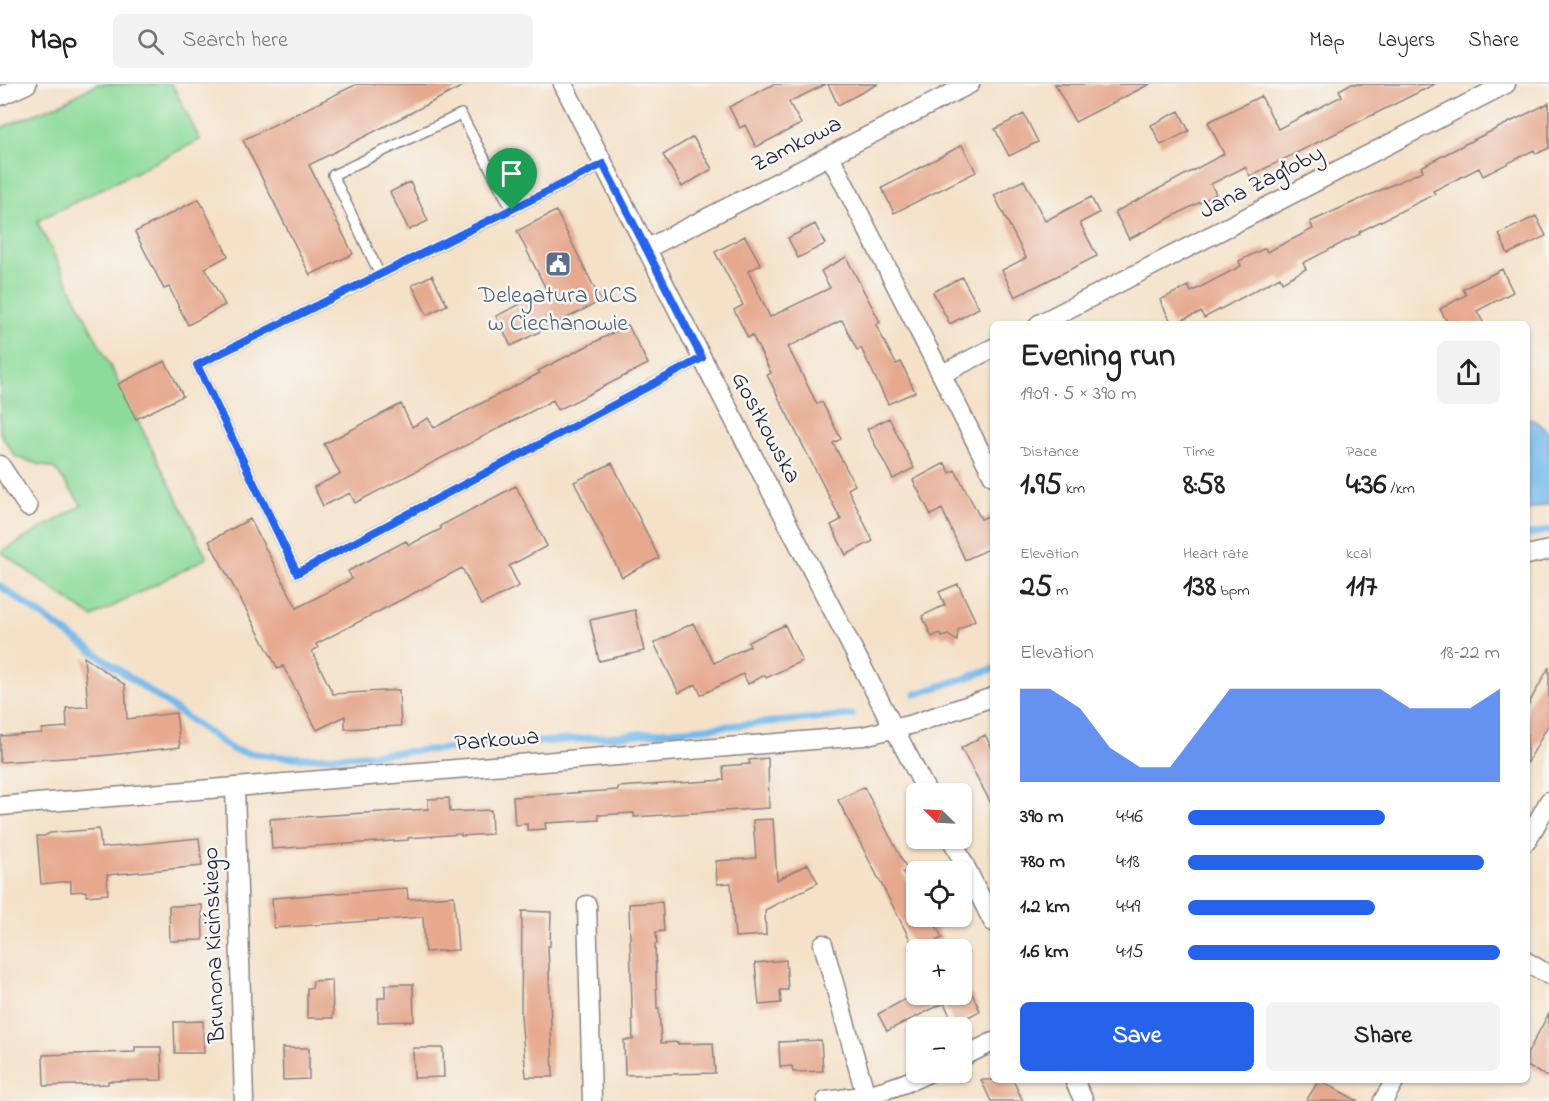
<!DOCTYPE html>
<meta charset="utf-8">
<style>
:root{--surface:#fff;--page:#f2f2f2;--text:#222;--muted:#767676;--line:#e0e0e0;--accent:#2563eb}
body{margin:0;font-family:"Indie Flower",sans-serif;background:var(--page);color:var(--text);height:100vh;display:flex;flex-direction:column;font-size:22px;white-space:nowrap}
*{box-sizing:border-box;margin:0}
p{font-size:20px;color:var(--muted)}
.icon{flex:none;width:33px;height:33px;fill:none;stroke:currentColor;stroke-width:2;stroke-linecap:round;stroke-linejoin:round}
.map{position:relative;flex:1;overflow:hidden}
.side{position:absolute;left:990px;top:237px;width:540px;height:762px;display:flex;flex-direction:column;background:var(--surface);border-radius:9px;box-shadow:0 2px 4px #0004}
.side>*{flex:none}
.needle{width:39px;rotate:294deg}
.fabs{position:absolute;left:906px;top:699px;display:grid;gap:12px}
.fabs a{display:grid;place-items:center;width:66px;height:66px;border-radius:9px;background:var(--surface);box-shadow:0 2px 4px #0004;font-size:30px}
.pin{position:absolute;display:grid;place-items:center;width:51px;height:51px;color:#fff;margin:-62px -26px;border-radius:50% 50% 50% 0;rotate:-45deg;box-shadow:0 0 6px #0007}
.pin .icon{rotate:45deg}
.round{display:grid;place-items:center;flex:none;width:63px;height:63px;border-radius:9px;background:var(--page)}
.overview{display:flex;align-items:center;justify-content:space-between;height:102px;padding:0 30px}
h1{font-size:33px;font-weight:700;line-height:45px}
.stats{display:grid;grid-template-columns:repeat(3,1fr);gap:9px;height:102px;padding:6px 30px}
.stats div{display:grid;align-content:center}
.stats b{font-size:30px;font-weight:700}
.stats small{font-size:16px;font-weight:400}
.stats p{font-size:16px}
.chart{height:168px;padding:12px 30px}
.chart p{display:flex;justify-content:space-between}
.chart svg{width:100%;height:108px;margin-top:6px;fill:var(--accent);opacity:.7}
.cta{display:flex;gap:12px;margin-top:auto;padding:12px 30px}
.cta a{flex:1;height:69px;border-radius:9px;background:var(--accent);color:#fff;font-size:24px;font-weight:700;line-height:69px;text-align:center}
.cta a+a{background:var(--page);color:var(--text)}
ul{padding:0 30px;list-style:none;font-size:20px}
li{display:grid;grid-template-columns:96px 72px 1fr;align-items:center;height:45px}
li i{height:15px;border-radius:8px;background:var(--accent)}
header{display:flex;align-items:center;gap:36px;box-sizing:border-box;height:84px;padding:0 30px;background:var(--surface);border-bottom:2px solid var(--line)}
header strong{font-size:28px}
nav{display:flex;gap:33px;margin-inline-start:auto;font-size:21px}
.search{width:420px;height:54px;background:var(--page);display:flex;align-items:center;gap:15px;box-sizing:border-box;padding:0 21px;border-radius:9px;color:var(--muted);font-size:22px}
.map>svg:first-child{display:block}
.green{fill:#8cdb9a;stroke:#577e6a;stroke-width:1.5}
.water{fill:#75b9eb;stroke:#4c6e93;stroke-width:1.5}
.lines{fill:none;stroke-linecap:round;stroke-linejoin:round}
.stream{stroke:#75b9eb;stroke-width:7}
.building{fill:#e6a98e}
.lane-casing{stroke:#8b8282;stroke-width:12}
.street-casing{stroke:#8b8282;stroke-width:21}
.lane{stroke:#fff;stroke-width:9}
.street{stroke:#fff;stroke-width:18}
.route-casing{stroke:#fff;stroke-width:12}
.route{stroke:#2563eb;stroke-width:8}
.labels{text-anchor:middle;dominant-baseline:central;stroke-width:5;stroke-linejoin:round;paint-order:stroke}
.street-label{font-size:24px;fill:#22223b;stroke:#f6f6f2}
.service-label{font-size:24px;fill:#4e5e75;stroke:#f6f6f2}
</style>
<header>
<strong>Map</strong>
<div class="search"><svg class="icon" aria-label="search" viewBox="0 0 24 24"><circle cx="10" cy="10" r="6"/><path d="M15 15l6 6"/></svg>Search here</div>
<nav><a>Map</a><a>Layers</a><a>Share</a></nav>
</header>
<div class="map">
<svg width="1549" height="1017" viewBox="0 0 1549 1017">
<rect width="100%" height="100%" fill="#f6f6f2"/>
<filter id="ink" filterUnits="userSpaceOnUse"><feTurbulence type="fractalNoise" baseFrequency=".0167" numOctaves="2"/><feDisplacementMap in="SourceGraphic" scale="12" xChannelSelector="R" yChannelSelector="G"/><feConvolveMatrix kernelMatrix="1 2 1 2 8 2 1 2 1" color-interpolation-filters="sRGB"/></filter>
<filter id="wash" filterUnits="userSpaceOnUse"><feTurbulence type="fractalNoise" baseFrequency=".008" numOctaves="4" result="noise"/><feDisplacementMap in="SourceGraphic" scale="24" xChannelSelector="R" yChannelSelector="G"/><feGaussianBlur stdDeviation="1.35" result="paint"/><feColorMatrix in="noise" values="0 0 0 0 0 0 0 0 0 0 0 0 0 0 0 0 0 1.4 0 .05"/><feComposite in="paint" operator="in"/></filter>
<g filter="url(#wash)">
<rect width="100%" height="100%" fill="#f4e1c8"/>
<!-- green -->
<path class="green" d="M97 0H172L200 56 37 137 207 474 92 533 1 468 82 421 55 385 16 373 0 349V44L60 20Z"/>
<!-- water -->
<path class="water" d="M1527 333 1539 339 1549 349V420L1527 426Z"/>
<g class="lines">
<!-- stream -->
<path class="stream" d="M1527 451 1549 446
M0 502 233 666C296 681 364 670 427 666 569 658 711 643 852 631
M916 610 993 585"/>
</g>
<g id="blocks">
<!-- building -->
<path class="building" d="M357 0H467L309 81 353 170 310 191 243 56Z
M774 0H826L789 18 801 40 756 63 745 41 740 44 729 23Z
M828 0H878L838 21Z
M1055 0H1150L1075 38Z
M1350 0H1435L1250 92 1245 83 1211 100 1216 110 1129 155 1115 128 1224 70 1208 38 1261 12 1278 45 1342 12 1339 6Z
M1549 19V64L1536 70 1534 66 1483 92 1479 84 1433 107 1435 110 1359 148 1360 150 1303 179 1306 185 1282 198 1280 193 1204 234 1201 228 1172 240 1160 216 1188 202 1191 208 1241 182 1239 177 1265 164 1267 168 1313 145 1310 138 1423 87 1421 83 1467 59Z
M1179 27 1189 47 1161 61 1151 41Z
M1024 30 1038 58 1009 72 995 45Z
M693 53 712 85 682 103 663 71Z
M962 61 976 88 894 129 882 104Z
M1024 96 1045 137 1091 113 1099 129 1080 139 1097 172 1015 213 1002 186 1026 174 994 111Z
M410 98 428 137 409 146 390 108Z
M199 115 228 172 205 184 225 221 188 241 169 203 164 205 135 148Z
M556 127 601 217 511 262 496 232 547 207 517 147Z
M1536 132 1546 152 1508 170 1499 150Z
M815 140 825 160 798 174 788 154Z
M745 152 761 181 748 187 770 233 830 204 821 187 846 173 880 238 876 241 896 280 901 278 915 308 888 320 861 264 857 266 842 236 788 263 817 320 822 318 841 355 833 359 855 401 848 405 873 457 846 471 831 441 841 436 767 291 771 289 752 251 748 254 734 226 743 221 715 168Z
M1502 185 1513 208 1477 227 1484 240H1448L1440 225 1466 211 1463 205Z
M432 191 447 221 427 231 412 201Z
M962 193 979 224 950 240 933 208Z
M628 241 648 280 558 326 553 316 355 419 350 409 323 422 314 403 340 390 324 360 401 320 412 343 428 334 434 344 540 289 538 287Z
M165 277 183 312 136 335 118 300Z
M889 334 914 384 893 395 867 345Z
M612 379 659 474 622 493 574 398Z
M945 379 950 389 955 386 981 435 993 430V463L965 476 942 425 931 431 913 396Z
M516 402 547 462 509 482 519 502 481 521 462 484 316 560 318 564 312 567 333 610 399 606 401 642 345 645V632L317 646 283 582 278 585 209 457 250 435 297 524 352 495 348 487 406 457 409 461 441 445 440 442Z
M958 500 975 536 958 546 957 557 948 551 942 553 940 549 932 553 922 532 945 521 939 508Z
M635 526 644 567 599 577 590 536Z
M693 539 714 579 750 562 748 558 785 541 802 577 766 594 765 591 748 600 743 590 701 611 696 600 679 609 654 559Z
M84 573 125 601 127 635 176 629 180 663 99 672 0 678V652L42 649V645L67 643 66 624 88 623Z
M1549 583V639L1527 680V623Z
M985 651 993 666V723L961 664Z
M768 674 769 724 634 733V729L598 731 599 736 545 739 546 745 527 746V740L515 741 513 713 618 706V703L724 696 723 682 750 680 749 676Z
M864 703 907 785 903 788 916 816V832H931L942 854 916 867 838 716Z
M449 714 450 728 491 726 492 750 461 752V750L408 754V756L272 765 270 735 428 725V715Z
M773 735 777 796 808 780 818 799 765 826 766 851 735 853 731 799 717 800 716 777 756 774 753 736Z
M99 745 101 764 199 754 202 782 107 791 108 810 86 812V807L71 808V797L41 800 37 752H44L50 749Z
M407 804 408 815 454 812 458 866 425 868 423 833 274 844 272 814Z
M662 818 664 847 656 848 657 860H655L657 924H659L661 959 678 958V960L713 959 715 989 625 991 624 956H633L629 820Z
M202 821 203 856 170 857 169 822Z
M522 827 551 828 550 862H548L553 993H526L521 932Z
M786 876 788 906H780L781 919 759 921 755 879Z
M332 896 333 934H307V904H312L313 897Z
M400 900H413L414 937 378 938V914H385V901Z
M915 910H972L980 927 954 940 944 919 887 947 878 930Z
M1549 929V994L1527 982V970Z
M203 937 204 969H175L174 938Z
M821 956 823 987 793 988 792 982 780 983 779 958Z
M135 963H161L162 996 108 997V1000L44 1002 43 971 135 968Z
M282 964H309V995L283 996Z
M413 964H443L444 993 414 994Z
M981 996H1013L1023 1017H991Z
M1319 996 1358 1017H1306Z"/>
</g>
</g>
<g filter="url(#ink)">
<use href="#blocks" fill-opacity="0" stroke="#8b8282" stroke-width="1.5"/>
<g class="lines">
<!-- lane casing -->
<g class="lane-casing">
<path id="lane" d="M604 80 197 281 297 489 702 274
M380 191 333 91 461 30 512 126"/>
</g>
<!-- street casing -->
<g class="street-casing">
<path id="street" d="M563 0 702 274 928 710
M0 12 27 0
M830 72 993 392
M646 165 970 0
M1039 240 1506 0
M942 290 993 264
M0 381 28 423
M1527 471 1549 466
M235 703 244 1017
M0 722 863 652 913 640 993 613
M951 754 993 838
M1527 757 1549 717
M587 821 592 1017
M823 860 866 1012
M1527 878 1549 891
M962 973 993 958
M1074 996 1084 1017
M826 1017C865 1012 894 1006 930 988
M1383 1017 1395 996"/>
</g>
<!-- lane -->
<use href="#lane" class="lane"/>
<!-- street -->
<use href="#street" class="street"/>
</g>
</g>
<g class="lines" filter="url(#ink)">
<!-- route casing -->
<g class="route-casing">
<path id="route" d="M603 80 702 274 297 489 197 281Z"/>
</g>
<!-- route -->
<use href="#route" class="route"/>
</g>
<!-- icons -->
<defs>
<g id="civic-square" transform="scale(1.35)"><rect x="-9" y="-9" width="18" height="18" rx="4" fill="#5c6f8a" stroke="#f6f6f2"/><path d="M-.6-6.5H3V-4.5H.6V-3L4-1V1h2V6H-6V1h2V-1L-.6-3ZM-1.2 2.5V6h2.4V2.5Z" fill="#fff"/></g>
</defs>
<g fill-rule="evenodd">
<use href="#civic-square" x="558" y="180"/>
</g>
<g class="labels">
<!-- street labels -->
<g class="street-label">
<text transform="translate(797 61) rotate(-27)">Zamkowa</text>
<text transform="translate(1262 99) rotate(-27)">Jana Zagłoby</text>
<text transform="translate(765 344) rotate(62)">Gostkowska</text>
<text transform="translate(497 657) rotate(-5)">Parkowa</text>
<text transform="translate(215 861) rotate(-92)">Brunona Kicińskiego</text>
</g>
<!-- service labels -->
<g class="service-label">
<text x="558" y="212">Delegatura UCS<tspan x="558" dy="28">w Ciechanowie</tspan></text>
</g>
</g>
</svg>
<div class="fabs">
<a><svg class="needle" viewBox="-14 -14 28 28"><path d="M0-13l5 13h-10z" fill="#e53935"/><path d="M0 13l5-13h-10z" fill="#767676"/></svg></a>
<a><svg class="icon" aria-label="locate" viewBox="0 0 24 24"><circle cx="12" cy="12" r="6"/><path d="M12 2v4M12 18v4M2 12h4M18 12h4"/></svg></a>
<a>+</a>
<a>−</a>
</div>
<div class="pin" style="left:512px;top:126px;background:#1e9e55"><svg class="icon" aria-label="arrive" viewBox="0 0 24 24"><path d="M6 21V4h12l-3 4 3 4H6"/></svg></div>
<section class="side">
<div class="overview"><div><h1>Evening run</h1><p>19:09 · 5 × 390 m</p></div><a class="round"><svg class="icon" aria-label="share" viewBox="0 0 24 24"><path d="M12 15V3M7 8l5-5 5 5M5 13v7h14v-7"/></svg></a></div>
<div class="stats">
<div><p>Distance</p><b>1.95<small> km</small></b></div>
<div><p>Time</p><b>8:58</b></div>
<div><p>Pace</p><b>4:36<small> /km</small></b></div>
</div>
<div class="stats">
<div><p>Elevation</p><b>25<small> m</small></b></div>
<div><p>Heart rate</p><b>138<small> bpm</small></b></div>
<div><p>kcal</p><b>117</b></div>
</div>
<div class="chart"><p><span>Elevation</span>18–22 m</p>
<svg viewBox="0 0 160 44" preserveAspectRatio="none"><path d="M0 44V6L10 6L20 14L30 30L40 38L50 38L60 22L70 6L80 6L90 6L100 6L110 6L120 6L130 14L140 14L150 14L160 6V44z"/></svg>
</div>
<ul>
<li><b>390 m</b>4:46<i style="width:63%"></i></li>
<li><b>780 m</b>4:18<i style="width:95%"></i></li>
<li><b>1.2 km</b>4:49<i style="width:60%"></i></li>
<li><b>1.6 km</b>4:15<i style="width:100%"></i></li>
</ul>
<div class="cta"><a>Save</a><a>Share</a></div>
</section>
</div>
